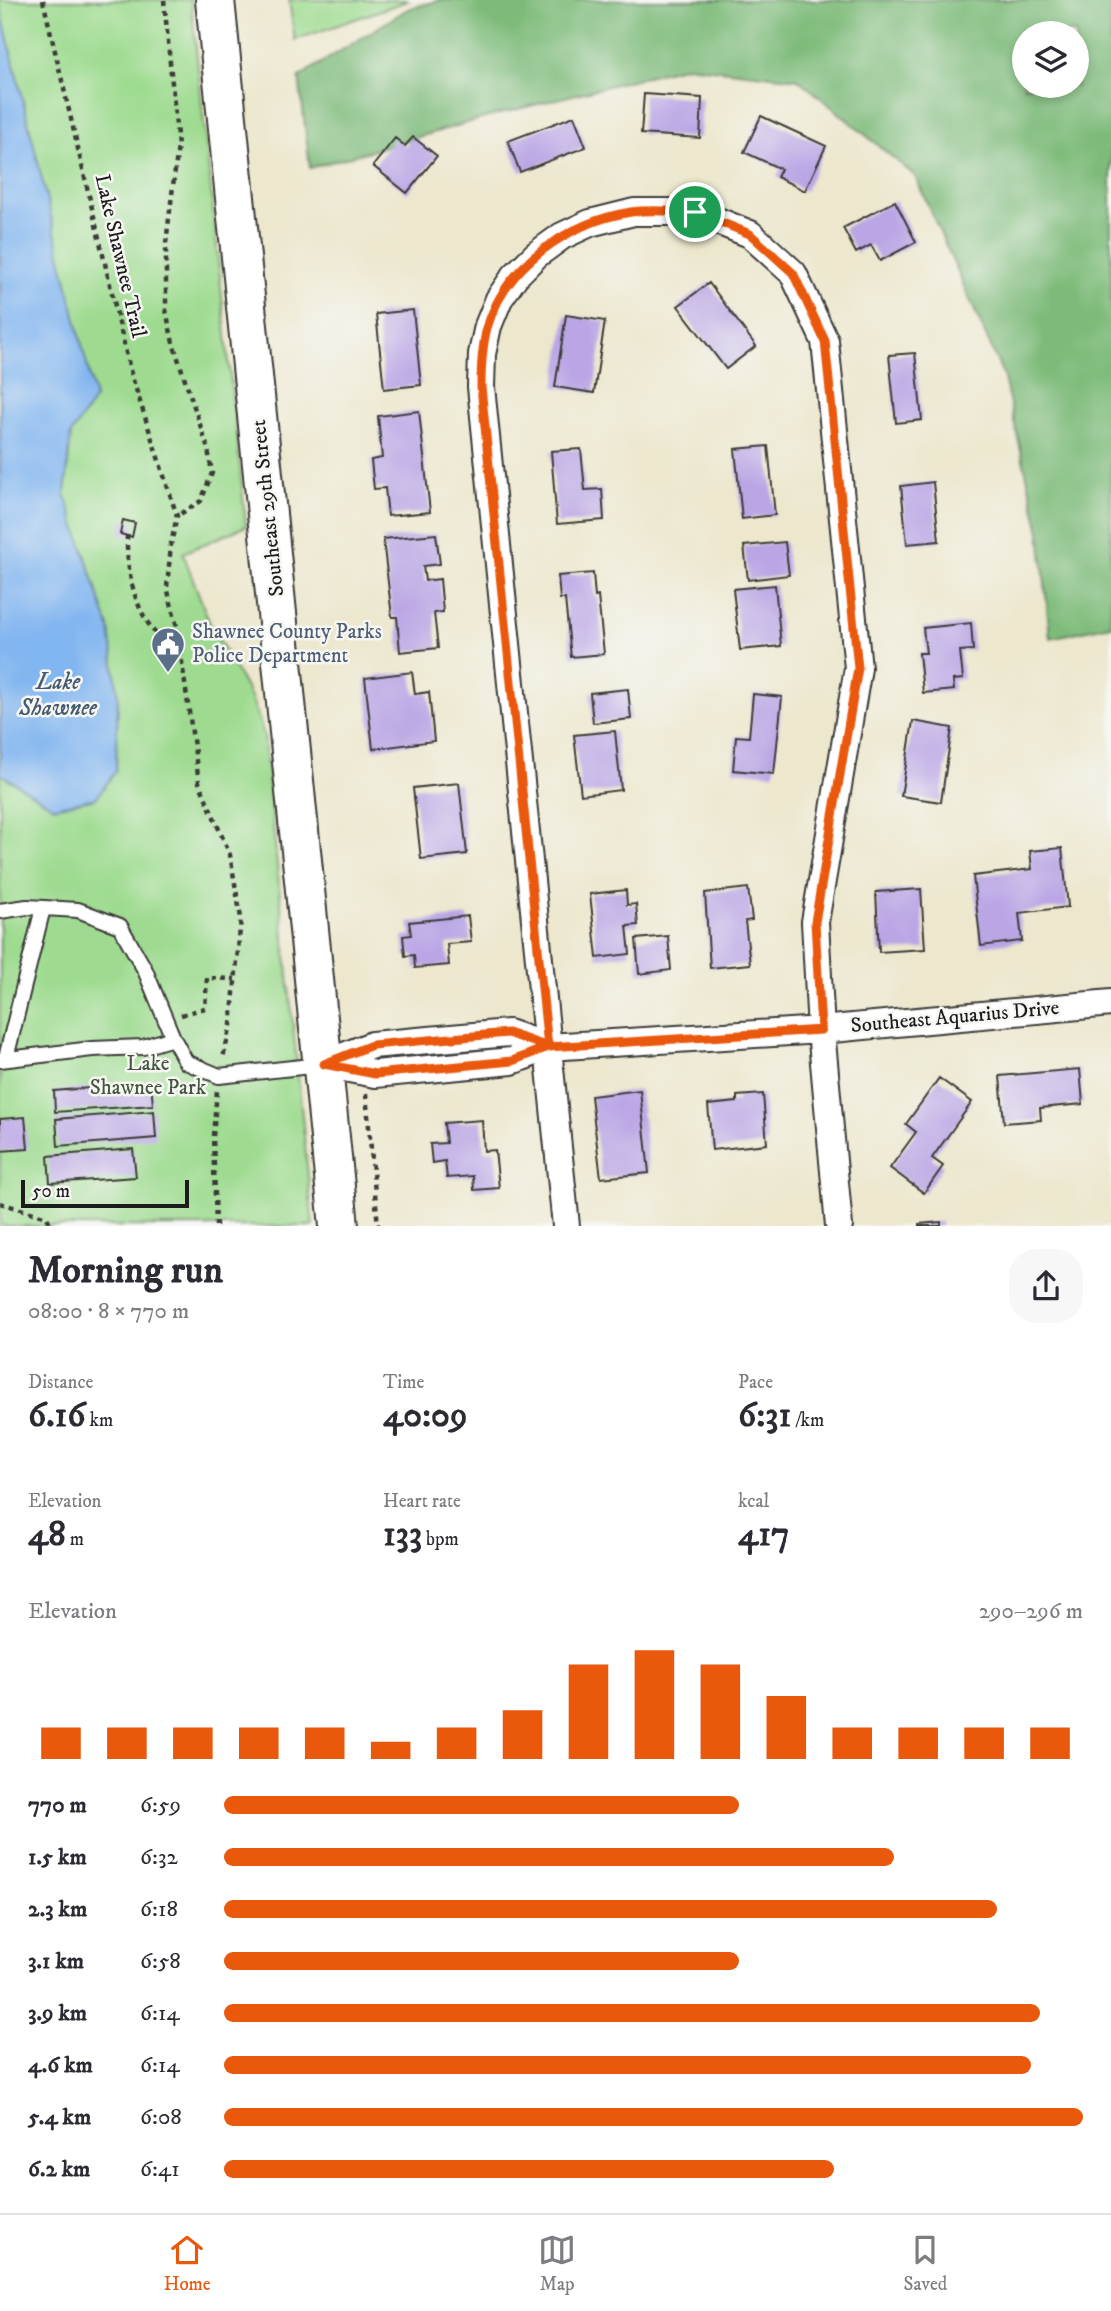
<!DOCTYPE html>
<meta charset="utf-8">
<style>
:root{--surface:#fff;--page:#f7f7f7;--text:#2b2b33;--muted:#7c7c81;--line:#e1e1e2;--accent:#ea580c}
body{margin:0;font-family:"IM FELL DW Pica",serif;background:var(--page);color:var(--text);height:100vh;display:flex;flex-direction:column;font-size:26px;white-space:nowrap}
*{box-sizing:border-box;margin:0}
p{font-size:23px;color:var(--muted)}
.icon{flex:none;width:38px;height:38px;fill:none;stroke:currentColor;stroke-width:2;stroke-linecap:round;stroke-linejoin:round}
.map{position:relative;height:1226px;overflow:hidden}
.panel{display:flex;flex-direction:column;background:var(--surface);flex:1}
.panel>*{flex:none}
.fabs{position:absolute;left:1012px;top:21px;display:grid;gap:14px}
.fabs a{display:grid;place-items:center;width:77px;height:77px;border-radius:50%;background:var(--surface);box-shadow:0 4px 10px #0003;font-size:35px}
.scale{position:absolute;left:21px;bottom:18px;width:168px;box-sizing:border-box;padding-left:7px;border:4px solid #1c1c1c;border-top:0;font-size:19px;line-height:24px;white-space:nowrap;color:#1c1c1c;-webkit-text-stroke:5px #f6f6f2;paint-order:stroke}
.pin{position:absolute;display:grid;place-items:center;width:60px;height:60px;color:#fff;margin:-30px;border:4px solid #fff;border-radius:50%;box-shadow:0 2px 7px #0007}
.round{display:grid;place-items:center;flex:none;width:74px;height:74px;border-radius:28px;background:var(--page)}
.overview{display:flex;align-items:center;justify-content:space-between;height:119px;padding:0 28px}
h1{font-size:38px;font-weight:800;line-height:52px}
.metrics{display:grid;grid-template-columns:repeat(3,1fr);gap:10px;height:119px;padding:7px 28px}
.metrics div{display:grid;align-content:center}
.metrics b{font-size:35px;font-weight:800}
.metrics small{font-size:19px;font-weight:400}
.metrics p{font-size:19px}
.chart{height:196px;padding:14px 28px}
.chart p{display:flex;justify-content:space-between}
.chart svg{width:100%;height:126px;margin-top:7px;stroke:var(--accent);stroke-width:6}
ul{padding:0 28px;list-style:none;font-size:23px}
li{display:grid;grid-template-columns:112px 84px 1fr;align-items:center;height:52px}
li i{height:18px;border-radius:9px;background:var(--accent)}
.tab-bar{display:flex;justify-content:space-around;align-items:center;height:98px;border-top:2px solid var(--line);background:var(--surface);font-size:19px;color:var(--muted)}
.tab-bar a{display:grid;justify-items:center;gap:4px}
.tab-bar .selected{color:var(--accent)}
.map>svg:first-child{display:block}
.green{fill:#9edb90;stroke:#5d7c56;stroke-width:2}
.forest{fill:#7ebb7a;stroke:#4d6c4b;stroke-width:2;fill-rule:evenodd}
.water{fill:#82b6f0;stroke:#4f6986;stroke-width:2}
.building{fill:#baa6e5}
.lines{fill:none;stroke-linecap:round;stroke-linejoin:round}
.lane-casing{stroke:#3b3a37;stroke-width:18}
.street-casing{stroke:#3b3a37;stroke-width:30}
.secondary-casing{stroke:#3b3a37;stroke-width:42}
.path{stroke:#3b3a37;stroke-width:4.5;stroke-dasharray:5 5;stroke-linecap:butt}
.lane{stroke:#fff;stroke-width:14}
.street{stroke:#fff;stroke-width:26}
.secondary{stroke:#fff;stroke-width:38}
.route-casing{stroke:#fff;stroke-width:14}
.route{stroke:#ea580c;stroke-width:9}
.labels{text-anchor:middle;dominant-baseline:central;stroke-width:5;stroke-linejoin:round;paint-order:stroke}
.street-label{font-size:21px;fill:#1c1c1c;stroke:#f6f6f2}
.service-label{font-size:21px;fill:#4e5e75;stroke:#f6f6f2;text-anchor:start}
.park-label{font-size:21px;fill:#43553f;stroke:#f6f6f2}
.water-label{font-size:23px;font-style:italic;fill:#455a71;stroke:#f6f6f2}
</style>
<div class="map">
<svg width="1111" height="1226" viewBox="0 0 1111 1226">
<rect width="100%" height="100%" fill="#f6f6f2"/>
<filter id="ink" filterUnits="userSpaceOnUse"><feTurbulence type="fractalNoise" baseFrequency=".0143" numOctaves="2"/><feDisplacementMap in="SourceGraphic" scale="14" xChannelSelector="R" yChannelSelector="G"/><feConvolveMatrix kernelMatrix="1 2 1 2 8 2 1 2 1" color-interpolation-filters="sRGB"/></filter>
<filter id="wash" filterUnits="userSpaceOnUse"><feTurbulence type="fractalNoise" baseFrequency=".00686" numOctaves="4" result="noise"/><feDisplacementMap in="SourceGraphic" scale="28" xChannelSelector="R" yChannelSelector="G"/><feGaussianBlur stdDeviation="1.57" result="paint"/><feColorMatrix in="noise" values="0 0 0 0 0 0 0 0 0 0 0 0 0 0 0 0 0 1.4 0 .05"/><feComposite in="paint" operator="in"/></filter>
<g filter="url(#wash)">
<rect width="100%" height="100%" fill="#ece7cd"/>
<!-- green -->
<path class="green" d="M0 0H191L246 526 183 553 210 624 251 697 264 735 313 1226H0Z
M289 0H410L295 40Z"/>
<!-- forest -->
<path class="forest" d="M440 0H1111V625L1050 638 1040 532 1003 374 915 176 798 79 686 66 495 115 310 168 299 77 408 9ZM1024 33H1076V86H1024Z"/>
<!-- water -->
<path class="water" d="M0 6 95 398 71 434 65 494 110 630 118 697 116 771 96 798 54 807 0 774Z"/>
<g id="blocks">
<!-- building -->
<path class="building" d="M644 94 702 98 700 138 641 134Z
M574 116 586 147 520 172 508 141Z
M761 116 826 146 805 191 777 177 781 169 744 152Z
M413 137 437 156 407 193 373 166 395 138 405 146Z
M895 201 916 242 880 261 871 245 856 253 843 228Z
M709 283 756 346 726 369 678 306Z
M413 310 421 385 384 389 376 314Z
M566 315 605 321 594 393 555 387Z
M915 353 922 420 896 423 889 355Z
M419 411 430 512 388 516 385 488 374 489 371 460 382 458 378 416Z
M768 446 775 515 742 519 735 449Z
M581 449 585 490 602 489 604 520 557 524 551 451Z
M933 482 939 541 907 544 901 486Z
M123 520 135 523 132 537 120 534Z
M436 534 440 564 423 566 425 581 440 579 443 612 434 613 438 648 400 652 397 617H392L383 539Z
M785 542 789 575 748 580 744 546Z
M593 573 595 597 598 596 604 654 571 657 565 599H560L558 576Z
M775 585 781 646 740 650 733 589Z
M971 623 973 650 960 651 963 679 953 680 954 690 923 693 919 653H926L923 628Z
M412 672 415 694 429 692 434 741 373 749 365 678Z
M628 689 631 719 593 723 590 693Z
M753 694 782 697 774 774 733 770 736 736 749 737Z
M913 721 952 728 941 802 901 796Z
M615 731 621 790 581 795 574 735Z
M459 783 467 854 421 859 413 788Z
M1062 848 1068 907 1019 913 1022 941 981 946 973 876 1032 869 1030 851Z
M748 888 752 920 745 921 750 964 710 968 705 893Z
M921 889 925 949 879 952 876 892Z
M626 890 627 905 636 904 638 925 627 926 630 954 597 958 590 894Z
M468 916 471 942 447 944 449 965 415 968 414 955 405 956 403 936 411 935 409 922Z
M668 936 671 970 639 974 636 939Z
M1080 1069 1083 1104 1040 1108 1041 1120 1004 1123 1000 1076Z
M939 1078 972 1102 932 1158 943 1166 924 1193 890 1168 916 1132 906 1124Z
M151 1083 153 1105 55 1112 54 1091Z
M640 1090 649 1173 601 1178 591 1096Z
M763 1094 767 1144 712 1150 708 1105 737 1102V1096Z
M154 1111 156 1138 58 1146 56 1119Z
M25 1117 28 1149 0 1151V1119Z
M482 1120 484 1151 495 1150 499 1188 474 1190 473 1176 447 1178 445 1161 432 1163 430 1144 446 1143 444 1123Z
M133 1149 136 1177 50 1183 48 1156Z
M941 1222V1226H919V1224Z"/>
</g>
</g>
<g filter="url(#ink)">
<use href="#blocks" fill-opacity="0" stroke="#3b3a37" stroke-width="2"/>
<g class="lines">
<!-- lane casing -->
<g class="lane-casing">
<path id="lane" d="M0 911 27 907 78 910 120 926 145 970 173 1038 186 1062 219 1076 320 1065
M6 1058 43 908
M0 1060 92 1049 143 1047 173 1038"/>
</g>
<!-- street casing -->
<g class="street-casing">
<path id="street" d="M324 1064 375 1074 512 1061 548 1047 821 1030 1111 1003
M324 1064 372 1045 508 1033 548 1047
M566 1226 481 387 482 354 488 326 499 299 515 276 536 255 562 236 590 223 634 212H695L750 234 793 273 825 341 858 668 815 922 821 1030 839 1226"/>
</g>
<!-- secondary casing -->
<g class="secondary-casing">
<path id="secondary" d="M215 0 339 1226"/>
</g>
<!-- path -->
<path class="path" d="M43 0 131 374 177 516 171 544 167 587 177 627 199 782 230 855 241 918 231 1025 223 1058
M164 0 178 146 166 243V310L173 343 208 449 212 473 201 501 177 516
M127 535C126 570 134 610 158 636L178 634
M181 1015 205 1008 207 978 235 979
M366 1094 378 1226
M0 1203 47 1217 51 1226
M216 1226 213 1136 217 1091"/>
<!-- lane -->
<use href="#lane" class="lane"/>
<!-- street -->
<use href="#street" class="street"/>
<!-- secondary -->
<use href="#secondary" class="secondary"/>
</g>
</g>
<g class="lines" filter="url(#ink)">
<!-- route casing -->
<g class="route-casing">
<path id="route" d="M695 212C675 212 651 209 631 212 569 222 505 265 487 328 482 347 481 367 481 387L548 1047 512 1061 375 1074 324 1064 372 1045 508 1033 548 1047 821 1030 815 922 858 668 825 341 793 273 750 234 695 212"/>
</g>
<!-- route -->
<use href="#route" class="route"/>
</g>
<!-- icons -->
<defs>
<g id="civic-pin" transform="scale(1.75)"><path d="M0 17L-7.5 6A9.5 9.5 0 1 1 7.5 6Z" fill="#5c6f8a" stroke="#f6f6f2"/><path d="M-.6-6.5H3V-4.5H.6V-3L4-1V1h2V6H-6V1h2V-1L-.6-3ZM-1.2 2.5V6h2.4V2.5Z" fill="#fff"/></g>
</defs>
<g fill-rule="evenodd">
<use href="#civic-pin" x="168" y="644"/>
</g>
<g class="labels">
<!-- street labels -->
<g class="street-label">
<text transform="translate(120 256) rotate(77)">Lake Shawnee Trail</text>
<text transform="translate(268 508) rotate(-96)">Southeast 29th Street</text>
<text transform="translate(955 1017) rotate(-5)">Southeast Aquarius Drive</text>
</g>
<!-- service labels -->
<g class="service-label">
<text x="192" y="632">Shawnee County Parks<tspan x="192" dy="24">Police Department</tspan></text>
</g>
<!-- park labels -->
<g class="park-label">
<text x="148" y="1064">Lake<tspan x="148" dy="24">Shawnee Park</tspan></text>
</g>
<!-- water labels -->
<g class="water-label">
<text x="58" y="682">Lake<tspan x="58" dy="26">Shawnee</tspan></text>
</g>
</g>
</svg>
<div class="fabs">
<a><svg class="icon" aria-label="layers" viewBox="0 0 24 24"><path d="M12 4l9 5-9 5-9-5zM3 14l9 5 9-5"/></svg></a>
</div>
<div class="scale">50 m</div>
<div class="pin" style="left:695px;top:212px;background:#1e9e55"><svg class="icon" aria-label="arrive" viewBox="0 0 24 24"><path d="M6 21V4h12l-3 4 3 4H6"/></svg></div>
</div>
<section class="panel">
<div class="overview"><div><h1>Morning run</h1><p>08:00 · 8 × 770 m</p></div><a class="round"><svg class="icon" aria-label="share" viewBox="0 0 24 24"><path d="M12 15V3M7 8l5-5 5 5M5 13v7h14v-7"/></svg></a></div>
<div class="metrics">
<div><p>Distance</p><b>6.16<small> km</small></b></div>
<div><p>Time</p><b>40:09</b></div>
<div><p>Pace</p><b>6:31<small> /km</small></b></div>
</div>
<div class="metrics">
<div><p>Elevation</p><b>48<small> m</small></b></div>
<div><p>Heart rate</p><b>133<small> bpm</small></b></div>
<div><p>kcal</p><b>417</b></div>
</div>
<div class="chart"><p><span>Elevation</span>290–296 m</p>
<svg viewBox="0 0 160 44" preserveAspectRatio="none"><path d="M5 44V33M15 44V33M25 44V33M35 44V33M45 44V33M55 44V38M65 44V33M75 44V27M85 44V11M95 44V6M105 44V11M115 44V22M125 44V33M135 44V33M145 44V33M155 44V33"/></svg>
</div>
<ul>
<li><b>770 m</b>6:59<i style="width:60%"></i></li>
<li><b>1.5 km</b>6:32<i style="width:78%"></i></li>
<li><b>2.3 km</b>6:18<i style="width:90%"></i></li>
<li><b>3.1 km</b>6:58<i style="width:60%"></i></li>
<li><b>3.9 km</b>6:14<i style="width:95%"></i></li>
<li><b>4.6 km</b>6:14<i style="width:94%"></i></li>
<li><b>5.4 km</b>6:08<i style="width:100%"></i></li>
<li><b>6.2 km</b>6:41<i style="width:71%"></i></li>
</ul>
</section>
<nav class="tab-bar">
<a class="selected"><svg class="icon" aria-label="home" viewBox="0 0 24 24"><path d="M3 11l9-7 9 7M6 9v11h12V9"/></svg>Home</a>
<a><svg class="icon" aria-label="map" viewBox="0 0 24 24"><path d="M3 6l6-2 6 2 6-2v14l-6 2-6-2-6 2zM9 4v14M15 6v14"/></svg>Map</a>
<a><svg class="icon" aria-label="saved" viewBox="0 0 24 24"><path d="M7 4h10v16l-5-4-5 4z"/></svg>Saved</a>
</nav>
